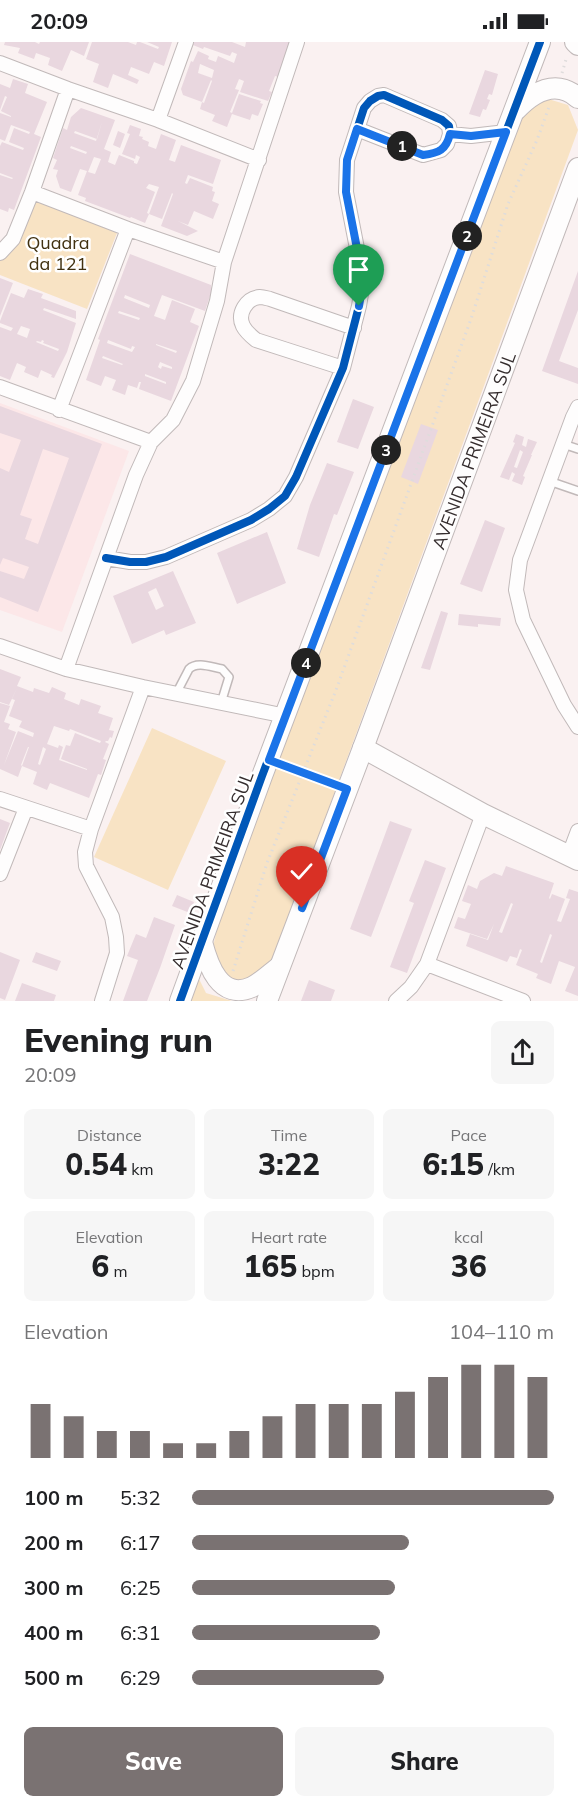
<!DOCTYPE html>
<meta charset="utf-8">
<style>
:root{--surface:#fff;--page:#f6f6f6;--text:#202124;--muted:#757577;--accent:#7a7272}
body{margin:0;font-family:Mulish,sans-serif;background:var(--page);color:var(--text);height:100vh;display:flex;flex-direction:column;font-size:22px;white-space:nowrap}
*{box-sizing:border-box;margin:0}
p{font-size:20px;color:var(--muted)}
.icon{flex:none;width:33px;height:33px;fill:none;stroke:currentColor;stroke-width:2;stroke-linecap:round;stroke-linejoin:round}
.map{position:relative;height:959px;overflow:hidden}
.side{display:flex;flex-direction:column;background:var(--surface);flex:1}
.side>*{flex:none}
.pin{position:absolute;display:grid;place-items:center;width:51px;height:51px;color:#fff;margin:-62px -26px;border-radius:50% 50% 50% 0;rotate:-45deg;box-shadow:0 0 6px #0007}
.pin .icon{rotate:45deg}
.km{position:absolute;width:30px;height:30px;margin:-15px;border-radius:50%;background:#222;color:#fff;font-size:16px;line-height:30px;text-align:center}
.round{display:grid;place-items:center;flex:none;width:63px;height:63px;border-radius:9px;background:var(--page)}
.summary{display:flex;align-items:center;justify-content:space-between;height:102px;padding:0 24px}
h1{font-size:33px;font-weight:800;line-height:45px}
.metrics{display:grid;grid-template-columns:repeat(3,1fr);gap:9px;height:102px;padding:6px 24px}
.metrics div{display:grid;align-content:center;border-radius:9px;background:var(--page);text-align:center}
.metrics b{font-size:30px;font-weight:800}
.metrics small{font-size:16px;font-weight:400}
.metrics p{font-size:16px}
.chart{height:168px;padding:12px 24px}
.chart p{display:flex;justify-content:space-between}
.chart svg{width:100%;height:108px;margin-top:6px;stroke:var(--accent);stroke-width:6}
.primary-button{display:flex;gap:12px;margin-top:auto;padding:12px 24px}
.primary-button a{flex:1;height:69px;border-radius:9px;background:var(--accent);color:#fff;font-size:24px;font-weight:800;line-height:69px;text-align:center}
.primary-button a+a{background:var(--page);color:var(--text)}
ul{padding:0 24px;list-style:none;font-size:20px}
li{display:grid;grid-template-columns:96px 72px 1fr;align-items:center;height:45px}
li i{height:15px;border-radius:8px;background:var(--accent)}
.status{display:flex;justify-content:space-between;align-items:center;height:42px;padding:0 30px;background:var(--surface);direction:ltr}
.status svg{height:16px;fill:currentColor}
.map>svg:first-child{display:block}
.built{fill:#fce7e8}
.green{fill:#f8e3c4}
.building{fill:#e9d7df;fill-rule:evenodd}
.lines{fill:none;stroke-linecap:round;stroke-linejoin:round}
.lane-casing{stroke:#c1b9b9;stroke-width:10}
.street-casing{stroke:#c1b9b9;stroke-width:16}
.secondary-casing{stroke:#c1b9b9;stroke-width:22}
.path{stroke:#dedcdc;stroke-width:3;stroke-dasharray:1.5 4.5;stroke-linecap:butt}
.lane{stroke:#fefdfd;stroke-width:7}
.street{stroke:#fefdfd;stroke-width:14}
.secondary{stroke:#fefdfd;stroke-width:20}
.cycleway-casing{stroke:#fff;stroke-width:11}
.cycleway{stroke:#0057b8;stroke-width:8}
.route-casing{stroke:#fff;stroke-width:12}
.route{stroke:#1a73e8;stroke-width:8}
.labels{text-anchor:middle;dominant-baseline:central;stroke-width:5;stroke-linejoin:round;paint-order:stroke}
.park-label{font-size:18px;fill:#413110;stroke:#fff}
.street-label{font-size:18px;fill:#352d2e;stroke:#fff}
</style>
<div class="status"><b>20:09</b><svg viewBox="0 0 49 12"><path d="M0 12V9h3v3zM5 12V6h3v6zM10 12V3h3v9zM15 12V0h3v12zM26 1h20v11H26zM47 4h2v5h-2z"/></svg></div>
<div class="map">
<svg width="578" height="959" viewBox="0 0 578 959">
<rect width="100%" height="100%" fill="#faf1f1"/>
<!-- built -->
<path class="built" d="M0 361 129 409 62 590 0 568Z"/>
<!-- green -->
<path class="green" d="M545 56 568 63 578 88 273 918 244 940 221 933 211 913 223 862 517 76Z
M26 153 117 191 87 267 0 233V210Z
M152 686 226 719 168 848 94 815Z
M197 933 206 951 232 959H186Z"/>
<!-- building -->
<path class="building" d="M5 0H35L39 2 40 0H89L84 14 71 8 62 29 48 23 50 16 36 11 34 17 18 11 20 6 4 3Z
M92 0H128L136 3 137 0H140L158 7 159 5 147 0H172L164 24 154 20 149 32 131 25 128 33 139 38 137 42 113 32 108 46 93 40 99 22 86 17Z
M194 0H232L245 5 246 0H291L278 35 275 34 269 49 272 50 268 59 240 50 244 39 239 37 235 47 239 48 230 70 232 71 239 52 261 59 260 61 263 62 258 74 252 72 250 78 232 72 227 85 212 79 215 73 200 67 202 60 183 53 181 47 191 19 193 20 198 9 209 14 208 17 216 20 218 14 234 21 237 12 232 10 230 14 204 5 203 7 193 3ZM200 22 214 28 212 36 198 31ZM211 38 212 39 204 61 202 60Z
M485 28 498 32 492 53 489 52 487 57 490 58 486 68 483 67 480 75 469 72Z
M13 37 28 42 25 51 47 60 34 92 41 95 14 168 9 166 8 170 0 167V133L12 137 13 136 0 131V104L2 100 23 108 24 106 9 100 14 86 29 92 30 90 11 83 5 99 0 97V71L11 75V74L1 69 7 55 5 54 0 68V42L10 46Z
M81 66 115 78 104 107 111 110 108 120 115 123 119 113 134 119V121L137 122 140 115 136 113 135 117 122 112 130 92 127 91 130 83 141 87 139 94 143 95 142 97 149 100 148 104 156 107 161 92 176 98 169 118 175 120 181 103 221 118 213 142 188 133 185 141 187 142 190 136 213 145 212 149 215 150 212 159 219 162 213 177 194 169 188 183 178 179 198 189 187 194 161 184 173 152 172 151 162 177 149 172 145 181 131 175 130 176 85 159 86 156 78 153 87 129 80 127 71 150 60 146 56 134 58 128 53 127 57 118 53 116 63 86 67 88 71 75ZM102 80 96 99 74 91 75 89 97 97ZM71 104 87 110 86 112 70 106ZM94 115 101 117 95 132 88 130ZM149 142 159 145 149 172 147 171 155 150 146 146Z
M118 89 125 92 120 106 113 103Z
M130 212 211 243V251L205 269 162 253 154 274 165 278 172 258 195 267 190 280 199 284 171 359 139 347 141 340H139L137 346 128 343 125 353 112 348 116 338 105 334 101 344 86 338 100 298 98 297ZM125 253 150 263 149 266 124 256ZM119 269 140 276 139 278 118 271ZM108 298 131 307 132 304 135 305 132 310 107 301ZM156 302 177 309 176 311 156 303ZM103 314 123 322 122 323 102 316ZM160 320 172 325V327L162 324 161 327 158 325ZM145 332 166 340V342L145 334Z
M578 229V268L559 319 578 326V342L542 329Z
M0 236 13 241 0 274Z
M28 247 43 252 41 256 76 269V277L44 266 43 268 76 281 67 310 54 336 51 335 52 333 41 328 38 336 24 330 26 325 17 321 10 338 0 334V285L11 289 13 286 0 281V279L11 251 24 256ZM21 284 30 287 27 296 17 292ZM42 298 44 299 43 301 59 307 58 309 36 300 37 299 41 300Z
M353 357 374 365 358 407 337 400Z
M0 364 102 402 38 570 0 555V529L24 537 29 525 3 516 0 523V426L9 430 21 398 0 391ZM43 407 69 416 38 502 25 497 32 477 20 473Z
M421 382 438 388 418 442 401 435Z
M516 392 524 395 522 403 526 405 528 397 537 400 531 413H532L523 434 525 435 522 443 512 439 515 432 512 430 509 438 500 435 515 401 513 400ZM520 408 523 410 517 426 514 425Z
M327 421 354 430 337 473 334 472 319 515 297 507 310 463Z
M485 478 505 486 482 550 460 542Z
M267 490 286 541 237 562 217 511Z
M173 529 196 581 166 593 164 588 132 602 113 554ZM156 546 164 564 156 568 148 550Z
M441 569 448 571 430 628 421 626Z
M459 572 501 576 500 584 478 582V585L458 583Z
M0 627 21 635 17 644 33 650 34 646 49 651 52 645 66 651 64 657 79 663 81 657 101 664 98 671 113 676 109 688 114 689 112 696 110 695 108 699H106L105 700 109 702 103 717 106 718 101 733 98 732 89 756 50 741 47 748 33 742 37 730 22 724 18 735 0 727V661L10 664 4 680 10 682 8 687 16 690 4 723 18 689 33 695 34 691 19 685 22 679 9 674 15 658 12 657 17 646 9 663 0 660ZM54 684 69 689 70 687 101 699 100 701 75 691 70 704 66 703 61 717 87 727V728L59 718 63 705 59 703 58 706 47 702ZM28 705H29L22 724 21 723ZM43 705 46 707 40 723 38 722Z
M0 777 10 781 0 808Z
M390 779 412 787 371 895 350 887Z
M425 818 446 826 407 931 390 925 414 861 409 859Z
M506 824 554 841 549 856 550 857 552 852 565 857 557 879 561 880 570 857 566 856 569 847 578 850V954L565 949 575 925 559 919 551 942 536 936 538 932 516 923 522 908 520 907 517 916 510 914 507 920 466 904 470 892 488 898 494 882 487 897 454 886 458 875 465 877 471 862 462 859 468 843 477 847 480 839 494 831 502 834ZM511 861 513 862 502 891 499 890ZM550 892 552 893 542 921 540 920Z
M177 853 194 860 190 871 172 864Z
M154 875 175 883 160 926 147 959H123L138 918 127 914 136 892 146 896Z
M0 910 20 918 5 958 0 956Z
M36 910 61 919 57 929 32 920Z
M309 938 335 948 331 959H301Z
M22 941 56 953 54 959H15Z"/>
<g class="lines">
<!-- lane casing -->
<g class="lane-casing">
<path id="lane" d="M563 402 578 407
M549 439 578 449
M176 652 189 627C197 619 211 625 222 627L229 635 221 661"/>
</g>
<!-- street casing -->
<g class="street-casing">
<path id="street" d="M0 21 68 47 158 78 259 118
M158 78 186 0
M450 92 471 94 506 90
M32 150 128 187 224 220
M0 211 13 197 32 150 68 47
M343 326 256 298C251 294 246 290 243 284 237 272 246 256 260 255 263 255 266 256 270 257L354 286
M0 345 151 400
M578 365 573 375 520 518 516 548 523 578 564 663 578 685
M59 368 128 187
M106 516 130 520H146L166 515 251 478 269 467 285 454 296 435 343 326 359 264 362 246 361 227 346 150 347 118 364 66 370 59 378 54 384 53 442 78 449 84 450 92 447 102 441 108 423 113 357 87
M0 604 66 627 143 645 286 674
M66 627 136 433 151 400 173 378 193 339 217 259 224 220 297 0
M0 757 91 787
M569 813 578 789
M0 832 26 766
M427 922 523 959
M102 959 117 911 116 895 112 875 86 824 85 810 91 787 143 645
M396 959 411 945 427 922 483 772"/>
</g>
<!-- secondary casing -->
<g class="secondary-casing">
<g id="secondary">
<path d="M575 0 578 3"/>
<path d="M516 68C533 50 556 36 578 56"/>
<path d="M363 706 483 772 578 818"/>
<path d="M202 900C208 923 220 959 252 945 262 940 271 931 279 925"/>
<path d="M180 959 262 734 540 0"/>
<path id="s1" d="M267 959 363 706 578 126"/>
</g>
</g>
<!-- path -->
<path class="path" d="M562 31 567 14
M284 723 331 741
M233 929 267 821 336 648 471 277 508 162 537 98 549 65"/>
<!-- lane -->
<use href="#lane" class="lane"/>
<!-- street -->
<use href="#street" class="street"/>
<!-- secondary -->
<use href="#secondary" class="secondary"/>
<!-- cycleway casing -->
<g class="cycleway-casing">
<path id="cycleway" d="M106 516 130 520H146L166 515 251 478 269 467 285 454 296 435 343 326 359 264 362 246 361 227 346 150 347 118 364 66 370 59 378 54 384 53 442 78 449 84 450 92 447 102 441 108 423 113 357 87
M180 959 262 734 540 0"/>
</g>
<!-- cycleway -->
<use href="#cycleway" class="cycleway"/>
</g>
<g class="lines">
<!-- route casing -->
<g class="route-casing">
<path id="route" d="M302 866 347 747 269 718 506 90 471 94 450 92C446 108 439 111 423 113L357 87 347 118 346 150 361 227 362 246 359 264"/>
</g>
<!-- route -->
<use href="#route" class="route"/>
</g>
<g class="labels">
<!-- park labels -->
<g class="park-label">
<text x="58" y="200">Quadra<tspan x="58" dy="21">da 121</tspan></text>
</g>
<!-- street labels -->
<g class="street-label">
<text stroke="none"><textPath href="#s1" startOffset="588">AVENIDA PRIMEIRA SUL</textPath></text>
<text transform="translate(212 828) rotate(-70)">AVENIDA PRIMEIRA SUL</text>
</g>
</g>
</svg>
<div class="pin" style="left:359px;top:264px;background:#1e9e55"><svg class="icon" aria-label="arrive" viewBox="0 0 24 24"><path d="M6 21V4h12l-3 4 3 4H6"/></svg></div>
<div class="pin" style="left:302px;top:866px;background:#d93025"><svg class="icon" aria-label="check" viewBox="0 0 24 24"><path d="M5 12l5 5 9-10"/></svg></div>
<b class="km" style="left:402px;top:104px">1</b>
<b class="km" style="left:467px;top:194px">2</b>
<b class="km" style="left:386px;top:408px">3</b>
<b class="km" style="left:306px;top:621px">4</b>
</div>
<section class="side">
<div class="summary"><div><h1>Evening run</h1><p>20:09</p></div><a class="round"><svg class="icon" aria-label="share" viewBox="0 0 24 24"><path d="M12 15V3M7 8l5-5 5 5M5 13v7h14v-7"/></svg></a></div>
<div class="metrics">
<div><p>Distance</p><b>0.54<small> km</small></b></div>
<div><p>Time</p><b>3:22</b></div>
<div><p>Pace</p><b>6:15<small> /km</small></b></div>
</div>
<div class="metrics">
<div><p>Elevation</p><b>6<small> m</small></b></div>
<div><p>Heart rate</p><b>165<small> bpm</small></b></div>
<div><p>kcal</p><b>36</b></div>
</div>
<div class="chart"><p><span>Elevation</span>104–110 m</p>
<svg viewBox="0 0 160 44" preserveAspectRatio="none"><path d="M5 44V22M15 44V27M25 44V33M35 44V33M45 44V38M55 44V38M65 44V33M75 44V27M85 44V22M95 44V22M105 44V22M115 44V17M125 44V11M135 44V6M145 44V6M155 44V11"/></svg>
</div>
<ul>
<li><b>100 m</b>5:32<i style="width:100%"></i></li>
<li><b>200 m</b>6:17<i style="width:60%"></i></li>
<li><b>300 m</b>6:25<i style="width:56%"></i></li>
<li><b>400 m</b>6:31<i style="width:52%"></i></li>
<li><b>500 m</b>6:29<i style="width:53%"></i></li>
</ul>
<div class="primary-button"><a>Save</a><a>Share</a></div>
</section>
